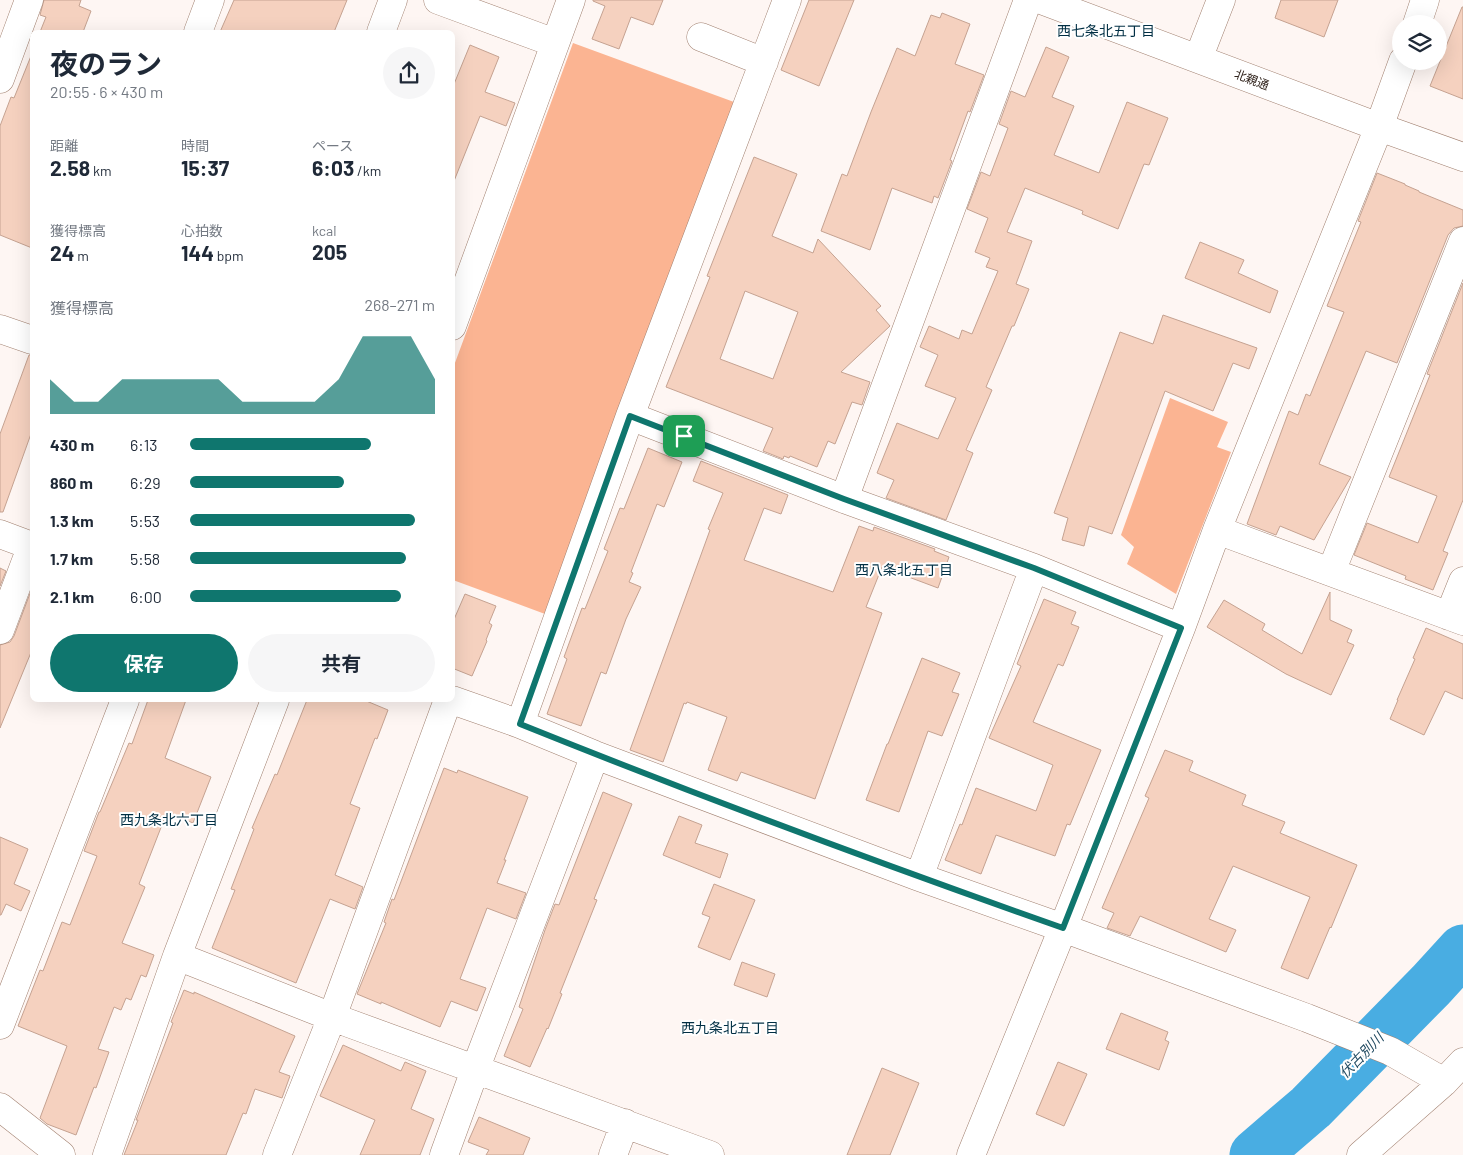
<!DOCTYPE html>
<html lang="ja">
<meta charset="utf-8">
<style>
:root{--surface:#fff;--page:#f6f6f7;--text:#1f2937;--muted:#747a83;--accent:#0f766e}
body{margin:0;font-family:Barlow,"Noto Sans JP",sans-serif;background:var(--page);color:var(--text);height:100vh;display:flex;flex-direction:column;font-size:19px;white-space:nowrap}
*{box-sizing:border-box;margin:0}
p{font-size:16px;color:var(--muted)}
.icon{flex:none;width:28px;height:28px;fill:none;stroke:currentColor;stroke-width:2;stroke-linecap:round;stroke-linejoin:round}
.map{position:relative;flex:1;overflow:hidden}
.drawer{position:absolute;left:30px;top:30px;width:425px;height:672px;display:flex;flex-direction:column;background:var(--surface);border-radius:8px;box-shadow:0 5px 20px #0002}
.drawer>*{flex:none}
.buttons{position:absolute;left:1392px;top:15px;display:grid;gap:10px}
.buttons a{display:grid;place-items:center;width:55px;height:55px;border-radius:50%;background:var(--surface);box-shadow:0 5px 20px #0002;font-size:25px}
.pin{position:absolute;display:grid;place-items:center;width:42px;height:42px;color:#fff;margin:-21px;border-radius:10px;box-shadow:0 2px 8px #0006}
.round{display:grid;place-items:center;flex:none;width:52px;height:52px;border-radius:26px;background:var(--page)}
.head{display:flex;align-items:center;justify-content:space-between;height:85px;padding:0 20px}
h1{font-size:28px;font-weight:700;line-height:38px}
.metrics{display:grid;grid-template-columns:repeat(3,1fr);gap:8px;height:85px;padding:5px 20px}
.metrics div{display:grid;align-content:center}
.metrics b{font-size:21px;font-weight:700}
.metrics small{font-size:14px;font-weight:400}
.metrics p{font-size:14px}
.chart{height:140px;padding:10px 20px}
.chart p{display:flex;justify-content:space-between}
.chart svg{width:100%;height:90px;margin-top:5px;fill:var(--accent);opacity:.7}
.primary-button{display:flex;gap:10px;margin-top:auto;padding:10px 20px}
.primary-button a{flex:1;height:58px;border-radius:30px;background:var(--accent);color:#fff;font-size:20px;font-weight:700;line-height:58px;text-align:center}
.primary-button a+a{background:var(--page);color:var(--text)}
ul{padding:0 20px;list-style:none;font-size:16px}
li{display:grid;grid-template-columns:80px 60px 1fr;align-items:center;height:38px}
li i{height:12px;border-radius:6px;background:var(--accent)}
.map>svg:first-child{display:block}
.green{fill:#fbb492}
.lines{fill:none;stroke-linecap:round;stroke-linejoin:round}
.river{stroke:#49ade2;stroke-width:51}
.building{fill:#f5d1bf;stroke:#c5a291;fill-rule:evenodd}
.minor-casing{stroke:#a18070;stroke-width:29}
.minor{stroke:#fff;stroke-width:28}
.route-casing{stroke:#fff;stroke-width:10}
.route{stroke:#0f766e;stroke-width:6}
.labels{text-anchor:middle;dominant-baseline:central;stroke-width:4;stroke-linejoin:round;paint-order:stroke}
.street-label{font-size:12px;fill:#32251e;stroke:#fff}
.neighbourhood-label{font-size:14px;fill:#012f44;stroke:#fff}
.water-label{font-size:14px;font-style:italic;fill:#224b62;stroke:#fff}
</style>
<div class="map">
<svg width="1463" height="1155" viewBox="0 0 1463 1155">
<rect width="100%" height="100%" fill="#fef6f3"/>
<!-- green -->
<path class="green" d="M573 43 734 102 545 614 453 580 452 371Z
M1170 398 1228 422 1217 447 1231 452 1176 594 1127 564 1134 547 1121 535Z"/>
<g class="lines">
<!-- river -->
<path class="river" d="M1255 1155 1311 1107 1431 985 1463 950"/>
</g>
<!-- building -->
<path class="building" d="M44 0H81L79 6 91 11 83 32H40L46 17 40 15Z
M234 0H347L334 32H220Z
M593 0H663L653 25 631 17 619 49 592 39 605 6 593 1Z
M809 0H854L819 86 781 70Z
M1281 0H1338L1324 37 1275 18Z
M1462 7H1463V99L1430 86Z
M942 13 970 24 955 64 984 75 970 112 968 111 950 160 952 161 938 198 934 196 932 203 892 188 870 250 821 231 842 174 847 176 871 112 897 48 915 56 931 15 940 18Z
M470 45 499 57 485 92 515 103 506 126 480 116 454 181H452V89Z
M1046 47 1069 57 1052 97 1074 106 1054 155 1099 173 1127 102 1168 118 1149 165 1144 164 1118 229 1082 214 1083 211 1025 188 1007 232 1032 241 1016 284 1029 289 1014 326H1012L986 387 992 390 966 450 973 453 946 520 886 498 894 480 877 473 897 423 938 439 956 398 925 386 938 355 920 347 929 326 959 339 962 330 972 334 998 271 986 267 990 258 975 252 988 218 967 209 981 172 990 176 1008 128 999 124 1011 91 1025 97Z
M31 56H32V248L0 235V126L11 97 14 98Z
M754 157 797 174 772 236 813 253 818 239 881 306 876 310 890 326 841 372 870 382 862 405 852 402 835 444 828 441 817 467 790 456 789 458 784 456 783 459 763 451 773 428 666 387 710 277 707 276ZM745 291 798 312 773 379 720 359Z
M1377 173 1405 184V185L1419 191V192L1463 210V226L1454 228 1448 235 1397 363 1366 351 1319 464 1351 477 1314 540 1280 526 1276 535 1247 524 1289 411 1298 415 1306 394 1310 396 1344 312 1327 306 1361 222 1358 221Z
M1200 242 1244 260 1238 273 1278 291 1270 313 1185 278Z
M1463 283V500L1443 551 1448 553 1433 590 1405 579 1406 576 1354 555 1367 523 1418 543 1437 496 1389 477 1430 375 1427 374Z
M1163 315 1257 348 1249 369 1233 363 1213 411 1165 391 1112 534 1089 526 1084 546 1062 540 1068 518 1054 513 1120 332 1153 344Z
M29 355H32V431L3 512H0V434Z
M648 448 682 462 664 507 657 504 631 572 633 573 629 582 641 587 626 619 606 674 601 672 581 726 547 714 567 659 564 657 582 608 585 609 608 551 604 549 620 508 624 509Z
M701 461 788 495 781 514 764 508 744 560 833 592 859 526 873 531 874 527 935 549 934 551 949 557 938 588 882 567 866 607 882 613 815 799 741 772 737 781 708 770 727 717 687 702 686 704 684 703 663 762 630 750 710 530 708 529 723 493 693 481Z
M0 568 6 571 0 586Z
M32 588V650L0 728V645L10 642 14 636Z
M1330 592V620L1352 630 1347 642 1354 645 1331 695 1286 674 1207 627 1224 600 1265 624 1262 630 1302 654Z
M465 594 496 606 489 623 492 625 486 640 487 641 472 676 452 668V624Z
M1044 599 1076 612 1071 624 1079 627 1063 666 1058 664 1033 722 1101 750 1070 825 1067 824 1055 856 996 835 981 874 945 860 960 824 962 825 976 788 1036 811 1053 765 989 738 1021 666 1017 664Z
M1426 628 1463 644V699L1445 691 1424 735 1390 719 1398 700H1397L1415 659 1413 658Z
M922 658 960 673 952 692 959 694 942 736 928 731 899 812 866 800 887 744H888Z
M148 700H186L165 758 211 777 193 823 167 812 139 884 145 887 122 943 154 955 146 977 141 975 131 1000 126 998 121 1010 114 1007 98 1049 109 1052 96 1088 94 1087 76 1135 47 1124 40 1118 67 1046 18 1026 40 970 43 971 62 922 70 925 97 856 84 851 99 812H100L129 743 132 744Z
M307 700H364L388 710 377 739 375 738 350 804 360 808 335 875 363 887 355 909 330 899 296 983 212 948 235 890 231 889 254 829 252 828 275 774 277 775Z
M1165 750 1193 761 1189 771 1246 795 1242 805 1285 822 1280 833 1357 865 1331 928 1330 927 1308 979 1281 968 1310 897 1233 866 1209 919 1236 930 1226 952 1140 916 1130 936 1107 928 1114 913 1102 908 1149 798 1145 796Z
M444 768 457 773 458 770 528 797 504 860H506L497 883 526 893 516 919 487 908 460 979 486 988 477 1011 451 1001 440 1027 381 1002V1004L357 994 386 923 384 922 392 899 394 900Z
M603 792 632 804 594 899 597 900 560 993 562 994 548 1029 547 1028 530 1067 504 1056 523 1009 519 1007 545 930 555 904 559 905Z
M679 816 702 825 695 843 728 854 720 878 663 855Z
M0 837 28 849 14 884 30 891 21 911 6 904 1 915H0Z
M714 884 755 900 730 960 698 947 710 917 702 914Z
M742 962 775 974 767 997 734 985Z
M184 990 194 994V992L295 1036 279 1072 290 1076 282 1098 255 1089 246 1114 243 1113 226 1155H124L138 1120H136L173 1023 171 1022Z
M1121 1013 1168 1032 1165 1040 1169 1042 1159 1070 1106 1049Z
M343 1045 401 1071 405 1062 426 1071 411 1109 434 1119 420 1155H360L375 1120 320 1096Z
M1058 1062 1087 1074 1064 1126 1036 1114Z
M882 1068 919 1083 890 1155H847Z
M479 1117 530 1138 523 1155H486L489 1150 468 1142Z"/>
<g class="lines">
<!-- minor casing -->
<g class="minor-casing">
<path id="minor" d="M438 0 555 43
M1041 0 1379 127 1463 157
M1417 24 1425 0
M198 32 210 0
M381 32 393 0
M701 37 764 62
M1198 59 1221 0
M0 79 29 0
M452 326 571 0
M0 329 32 340
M630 416 844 499 1034 568 1181 628
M844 499 1028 0
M1217 530 1463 621
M0 534 32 546
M1331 572 1463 241
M1449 616 1463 581
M0 630 32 545
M452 700 520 724 595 755 919 877 1063 928 1307 1018 1390 1051 1444 1082
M520 724 630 416 787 0
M919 877 1034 568
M177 956 332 1017 710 1155
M0 1025 125 700
M0 1107 61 1155
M107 1155 177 956 275 700
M277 1155 332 1017 448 700
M444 1155 475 1070 595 755
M613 1155 625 1123
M971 1155 1063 928 1181 628 1217 530 1379 127 1403 61
M1361 1155 1444 1082 1463 1062"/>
</g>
<!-- minor -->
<use href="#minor" class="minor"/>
</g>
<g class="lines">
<!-- route casing -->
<g class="route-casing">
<path id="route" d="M630 416 844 499 1034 568 1181 628 1063 928C881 864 699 796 520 724Z"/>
</g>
<!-- route -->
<use href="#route" class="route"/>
</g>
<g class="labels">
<!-- street labels -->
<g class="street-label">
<text transform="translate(1252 79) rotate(21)">北親通</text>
</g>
<!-- neighbourhood labels -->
<g class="neighbourhood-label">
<text x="1106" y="30">西七条北五丁目</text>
<text x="904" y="569">西八条北五丁目</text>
<text x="169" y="819">西九条北六丁目</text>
<text x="730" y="1027">西九条北五丁目</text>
</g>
<!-- water labels -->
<g class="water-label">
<text transform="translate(1361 1055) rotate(-46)">伏古別川</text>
</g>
</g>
</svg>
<div class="buttons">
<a><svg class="icon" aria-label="layers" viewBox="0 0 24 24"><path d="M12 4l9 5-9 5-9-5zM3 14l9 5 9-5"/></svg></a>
</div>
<div class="pin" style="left:684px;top:436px;background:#1e9e55"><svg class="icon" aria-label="arrive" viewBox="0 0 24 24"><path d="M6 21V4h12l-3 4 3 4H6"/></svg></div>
<section class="drawer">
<div class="head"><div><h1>夜のラン</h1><p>20:55 · 6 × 430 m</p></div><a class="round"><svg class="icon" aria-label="share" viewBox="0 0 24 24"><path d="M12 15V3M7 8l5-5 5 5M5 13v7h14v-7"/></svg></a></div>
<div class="metrics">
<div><p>距離</p><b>2.58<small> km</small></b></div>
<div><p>時間</p><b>15:37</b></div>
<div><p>ペース</p><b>6:03<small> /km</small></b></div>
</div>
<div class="metrics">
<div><p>獲得標高</p><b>24<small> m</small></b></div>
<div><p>心拍数</p><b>144<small> bpm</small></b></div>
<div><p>kcal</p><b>205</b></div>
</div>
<div class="chart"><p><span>獲得標高</span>268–271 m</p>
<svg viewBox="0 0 160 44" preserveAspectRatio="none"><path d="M0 44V27L10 38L20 38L30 27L40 27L50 27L60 27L70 27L80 38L90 38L100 38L110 38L120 27L130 6L140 6L150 6L160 27V44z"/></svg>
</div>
<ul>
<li><b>430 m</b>6:13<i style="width:74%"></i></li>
<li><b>860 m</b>6:29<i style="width:63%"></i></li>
<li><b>1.3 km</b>5:53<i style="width:92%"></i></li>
<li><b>1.7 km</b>5:58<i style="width:88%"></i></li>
<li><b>2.1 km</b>6:00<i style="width:86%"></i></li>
</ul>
<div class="primary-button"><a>保存</a><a>共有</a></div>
</section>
</div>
